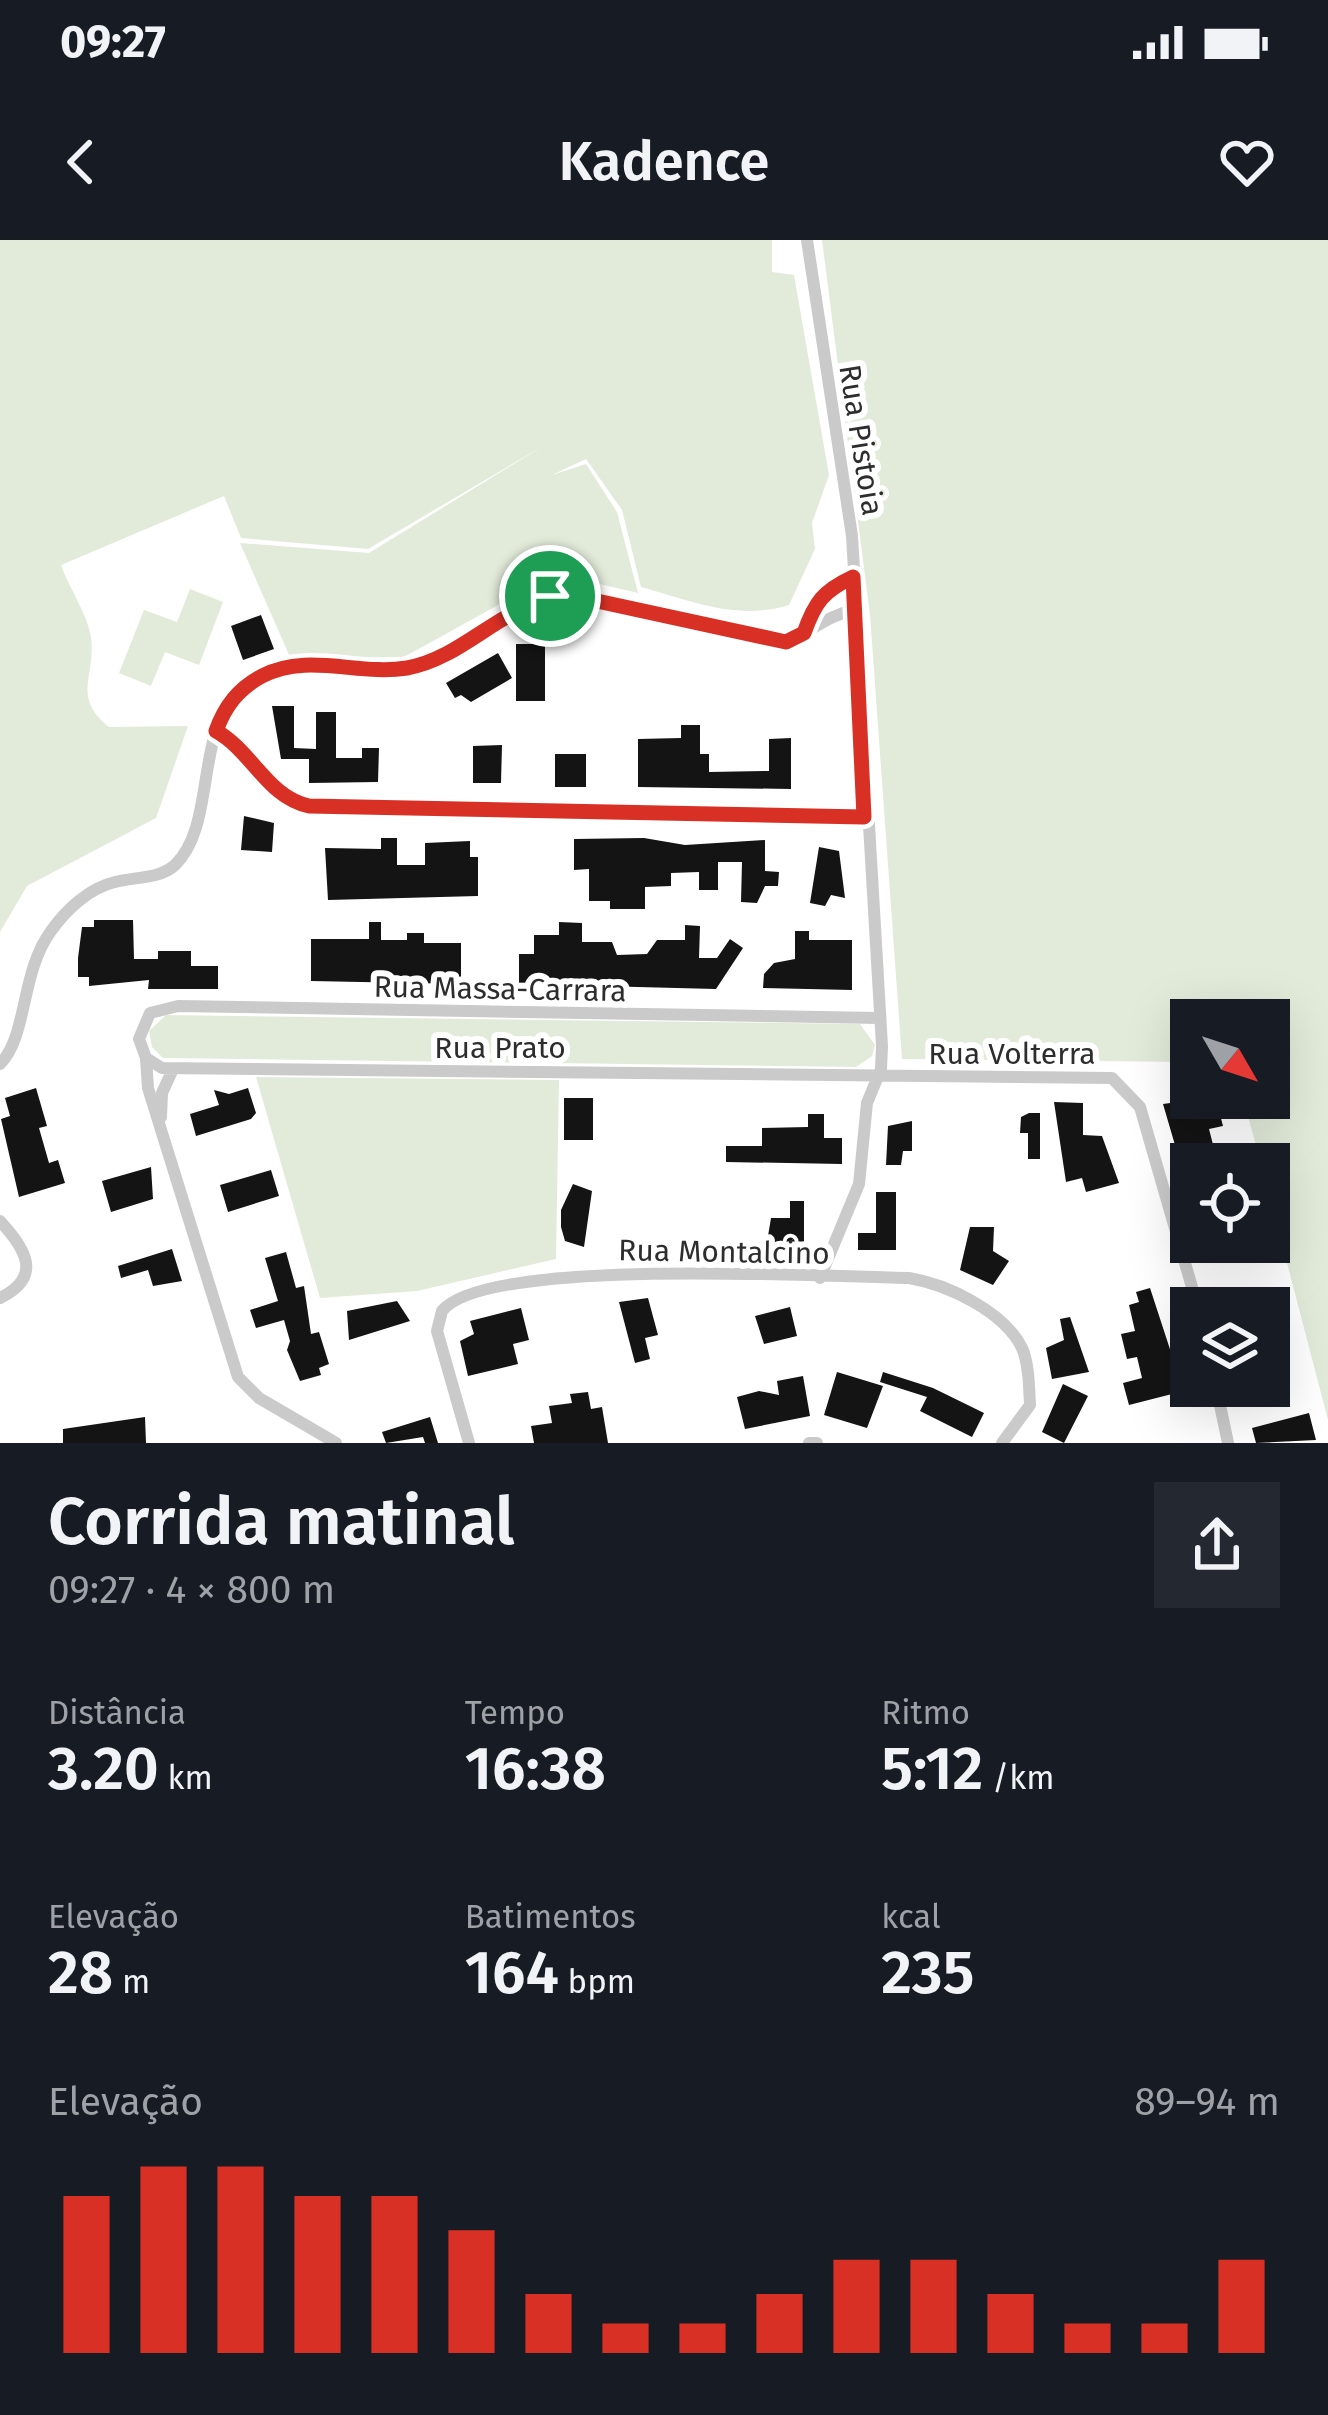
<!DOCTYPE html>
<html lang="pt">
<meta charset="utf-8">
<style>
:root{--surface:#171b24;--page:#242831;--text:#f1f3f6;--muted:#9ea1a6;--accent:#d93025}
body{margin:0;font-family:"Fira Sans",sans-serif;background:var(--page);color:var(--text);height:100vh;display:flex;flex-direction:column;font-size:45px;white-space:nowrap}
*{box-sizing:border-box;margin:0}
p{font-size:39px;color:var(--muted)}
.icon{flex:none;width:66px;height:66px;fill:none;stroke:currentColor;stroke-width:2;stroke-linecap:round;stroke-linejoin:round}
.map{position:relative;height:1203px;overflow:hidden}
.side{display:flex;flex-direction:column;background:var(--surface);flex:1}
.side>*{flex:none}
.needle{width:78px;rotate:129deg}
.buttons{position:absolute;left:1170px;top:759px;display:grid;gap:24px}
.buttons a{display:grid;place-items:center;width:120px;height:120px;border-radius:0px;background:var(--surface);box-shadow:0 12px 48px #0002;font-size:60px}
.pin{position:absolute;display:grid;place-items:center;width:102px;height:102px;color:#fff;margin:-51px;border:6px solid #fff;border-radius:50%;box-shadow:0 3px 12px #0007}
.round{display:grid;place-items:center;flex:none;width:126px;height:126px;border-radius:0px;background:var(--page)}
.summary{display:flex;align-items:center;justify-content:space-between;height:204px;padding:0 48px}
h1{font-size:66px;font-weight:600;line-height:90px}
.figures{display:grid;grid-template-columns:repeat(3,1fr);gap:18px;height:204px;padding:12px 48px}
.figures div{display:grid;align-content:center}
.figures b{font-size:60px;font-weight:600}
.figures small{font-size:33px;font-weight:400}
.figures p{font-size:33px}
.chart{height:336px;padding:24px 48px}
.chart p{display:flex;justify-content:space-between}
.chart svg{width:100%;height:216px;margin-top:12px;stroke:var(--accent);stroke-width:6}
.status{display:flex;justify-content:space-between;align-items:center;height:84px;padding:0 60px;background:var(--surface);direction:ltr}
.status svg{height:33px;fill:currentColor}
header{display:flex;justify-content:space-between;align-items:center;height:156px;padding:0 48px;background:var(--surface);font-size:54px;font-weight:600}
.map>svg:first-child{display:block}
.green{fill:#e2ebda}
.building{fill:#141414}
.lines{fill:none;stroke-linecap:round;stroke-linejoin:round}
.minor{stroke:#cacaca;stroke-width:12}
.route-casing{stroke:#fff;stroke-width:24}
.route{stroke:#d93025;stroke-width:15}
.labels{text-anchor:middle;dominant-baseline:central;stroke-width:12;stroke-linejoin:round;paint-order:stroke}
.street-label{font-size:30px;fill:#2d2d2d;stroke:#fff}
</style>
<div class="status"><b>09:27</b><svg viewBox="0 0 49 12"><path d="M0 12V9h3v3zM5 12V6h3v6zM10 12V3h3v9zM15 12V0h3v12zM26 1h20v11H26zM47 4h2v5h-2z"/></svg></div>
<header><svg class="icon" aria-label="back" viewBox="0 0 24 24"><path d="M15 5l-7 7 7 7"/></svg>Kadence<svg class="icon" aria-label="heart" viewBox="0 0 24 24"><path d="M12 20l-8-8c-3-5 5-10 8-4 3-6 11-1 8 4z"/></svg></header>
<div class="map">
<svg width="1328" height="1203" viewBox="0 0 1328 1203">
<rect width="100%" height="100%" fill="#fff"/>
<!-- green -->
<path class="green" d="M0 0H772V32L794 35 829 235 812 283 815 309 789 365C738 381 691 361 641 347L622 270 586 219 552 235 586 224 617 272 638 353 569 337 547 338 404 417H290L240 303 369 313 543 206 368 309 241 298 224 256 61 325C69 348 87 373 91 397 96 437 71 456 109 487L188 486 156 578 27 646 0 692Z
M822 0H1328V1180L1269 954V924H1261L1243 858H1269V780H1191V822L902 819 870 375Z
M190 349 223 362 199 425 165 412 151 446 119 433 144 370 177 382Z
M166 775 860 784 875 805 872 816 856 827 163 818 152 807 149 791Z
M256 837 559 840 556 1019 417 1051 320 1058Z"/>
<!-- building -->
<path class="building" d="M261 375 274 409 243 420 231 386Z
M516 404H545V461H516Z
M498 413 512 438 471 462 461 455 455 458 446 443Z
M272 466H294V508L316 509V472H336V518H362V508H379L378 542 309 543V519H281Z
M681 485H700V514H709V532L769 531V499L791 498V549L638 547V499L681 498Z
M502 505 501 543H473V506Z
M555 514H586V547H555Z
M244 576 274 583 272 612 241 610Z
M381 598H397V625H425V603L470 601V617H478V656L328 660 325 608 381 609Z
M644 598 685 605 765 600V631L779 632 778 646H765L757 663 741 662 742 622H718V650H699V632L671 633V646L645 647V669H610V661H589V629L574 630V599Z
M819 607 839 611 845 658 831 655 825 666 810 663Z
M94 680H133L134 719H158V711H191V726H218V749H148L149 740 89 746V737H78V718L82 687H94Z
M369 682H381V700H407V693H424V703H461V744L311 741V699H369Z
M559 682 582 683V702H612L617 715 647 714 657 700H685V685L700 686 699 718H717L730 699 743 708 716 749 519 744V714H534V695H559Z
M795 691H809V700H852V750L763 748 764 734 774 723 795 719Z
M36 848 47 886 39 888 49 923 58 920 65 943 19 957 1 879 10 876 5 858Z
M248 848 256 873 251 879 196 896 190 874 219 865 214 850 229 854Z
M564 858H593V900H564Z
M1199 859 1202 871 1218 867 1223 886 1209 889 1218 924H1191L1187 946 1163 864Z
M1054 862 1083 863V895L1102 896 1119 943 1086 952 1082 938 1066 942Z
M1029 873H1040V919H1028V893H1020L1021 877Z
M808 874H824V898H842V924L726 922V906H762V888L808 887Z
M912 881V911H903L901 925H886L888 886Z
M151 927 153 959 111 972 102 941Z
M271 930 279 956 228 972 220 945Z
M573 944 592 951 584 1007 565 1001 561 987V970Z
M876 952H896V1010H858V993H876Z
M790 961H804V1008H766L771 978H790Z
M970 987H994L993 1011 1009 1021 993 1045 960 1030Z
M172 1009 182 1041 153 1046 148 1030 121 1038 118 1026Z
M286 1012 296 1048 304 1046 311 1094 319 1092 329 1124 319 1128 321 1135 300 1141 287 1110 290 1101 284 1080 256 1088 250 1070 278 1061 265 1018Z
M1150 1048 1181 1143 1170 1145 1172 1154 1129 1165 1123 1143 1142 1138 1137 1117 1127 1119 1121 1094 1135 1091 1129 1065 1139 1062 1136 1052Z
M648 1058 658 1095 645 1098 650 1119 635 1123 619 1062Z
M397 1061 410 1081 349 1100 347 1071Z
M790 1067 797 1096 764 1104 755 1076Z
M521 1068 529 1100 513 1104 518 1124 468 1136 460 1101 474 1094 470 1081Z
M1070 1077 1089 1132 1052 1139 1046 1108 1064 1100 1060 1079Z
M837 1132 883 1146 867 1188 824 1175Z
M883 1132 933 1148 984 1173 972 1197 920 1171 927 1157 880 1142Z
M803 1136 810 1176 745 1189 737 1157 759 1151 779 1155 777 1141Z
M1063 1144 1088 1156 1064 1203 1042 1192Z
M588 1152 591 1169 602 1167 608 1203H534L531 1186 552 1183 549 1166 572 1163 570 1154Z
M1309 1173 1316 1200 1256 1203 1252 1188Z
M145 1177 146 1203H63V1189Z
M430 1177 438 1203H425L423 1197 386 1203 382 1192Z"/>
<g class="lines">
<!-- minor -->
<path class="minor" d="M807 0 852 296 882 806 881 829 867 863 859 944 820 1038
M806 386 825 350 853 337
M216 491C252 511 267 557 309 567L864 577
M879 778 178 766 150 773 139 799 146 818 162 828 1112 838 1140 867 1198 1068
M146 818 148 848 238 1137 259 1158 336 1203
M0 824C28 796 20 733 51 691 66 670 89 648 115 642 134 637 160 639 175 625 215 587 196 498 235 455 282 404 350 438 409 427 464 417 507 356 564 355 635 355 707 392 777 402 802 402 820 377 854 370
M161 877 162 853 173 829
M0 981C26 1009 43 1037 0 1058
M1216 1146 1228 1203
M469 1203 437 1091 442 1071C486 1016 828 1037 909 1038 946 1044 1004 1071 1022 1108 1029 1124 1029 1147 1030 1165L1002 1203
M809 1203H817"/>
</g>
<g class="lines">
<!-- route casing -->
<g class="route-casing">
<path id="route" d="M853 337 864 577 309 566C267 557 252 511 216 491 225 466 238 449 262 436 308 412 358 436 407 428 469 417 510 354 574 356L786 402 804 393C815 362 823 351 853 337Z"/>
</g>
<!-- route -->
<use href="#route" class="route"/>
</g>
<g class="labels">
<!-- street labels -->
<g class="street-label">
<text transform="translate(861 200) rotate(81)">Rua Pistoia</text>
<text transform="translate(500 749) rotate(1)">Rua Massa-Carrara</text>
<text x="500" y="808">Rua Prato</text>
<text x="1012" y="814">Rua Volterra</text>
<text transform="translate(724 1012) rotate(1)">Rua Montalcino</text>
</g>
</g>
</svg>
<div class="buttons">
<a><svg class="needle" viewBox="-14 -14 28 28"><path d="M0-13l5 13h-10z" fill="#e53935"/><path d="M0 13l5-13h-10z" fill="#9ea1a6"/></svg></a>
<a><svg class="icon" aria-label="locate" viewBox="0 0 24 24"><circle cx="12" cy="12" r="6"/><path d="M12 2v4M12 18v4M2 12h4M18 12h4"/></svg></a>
<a><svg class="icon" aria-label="layers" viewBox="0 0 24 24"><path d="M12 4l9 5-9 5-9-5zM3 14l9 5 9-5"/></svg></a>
</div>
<div class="pin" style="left:550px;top:356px;background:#1e9e55"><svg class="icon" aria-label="arrive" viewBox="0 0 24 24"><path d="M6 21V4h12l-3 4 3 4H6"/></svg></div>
</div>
<section class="side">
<div class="summary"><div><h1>Corrida matinal</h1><p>09:27 · 4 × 800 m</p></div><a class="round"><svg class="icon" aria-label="share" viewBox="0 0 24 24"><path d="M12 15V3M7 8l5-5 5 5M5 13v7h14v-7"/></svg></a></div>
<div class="figures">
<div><p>Distância</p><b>3.20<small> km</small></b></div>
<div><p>Tempo</p><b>16:38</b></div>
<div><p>Ritmo</p><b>5:12<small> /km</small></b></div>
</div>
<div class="figures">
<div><p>Elevação</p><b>28<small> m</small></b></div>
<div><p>Batimentos</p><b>164<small> bpm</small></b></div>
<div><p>kcal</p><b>235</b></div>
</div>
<div class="chart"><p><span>Elevação</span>89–94 m</p>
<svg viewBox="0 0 160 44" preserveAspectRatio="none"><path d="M5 44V12M15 44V6M25 44V6M35 44V12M45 44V12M55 44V19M65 44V32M75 44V38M85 44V38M95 44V32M105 44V25M115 44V25M125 44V32M135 44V38M145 44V38M155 44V25"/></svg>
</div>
</section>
